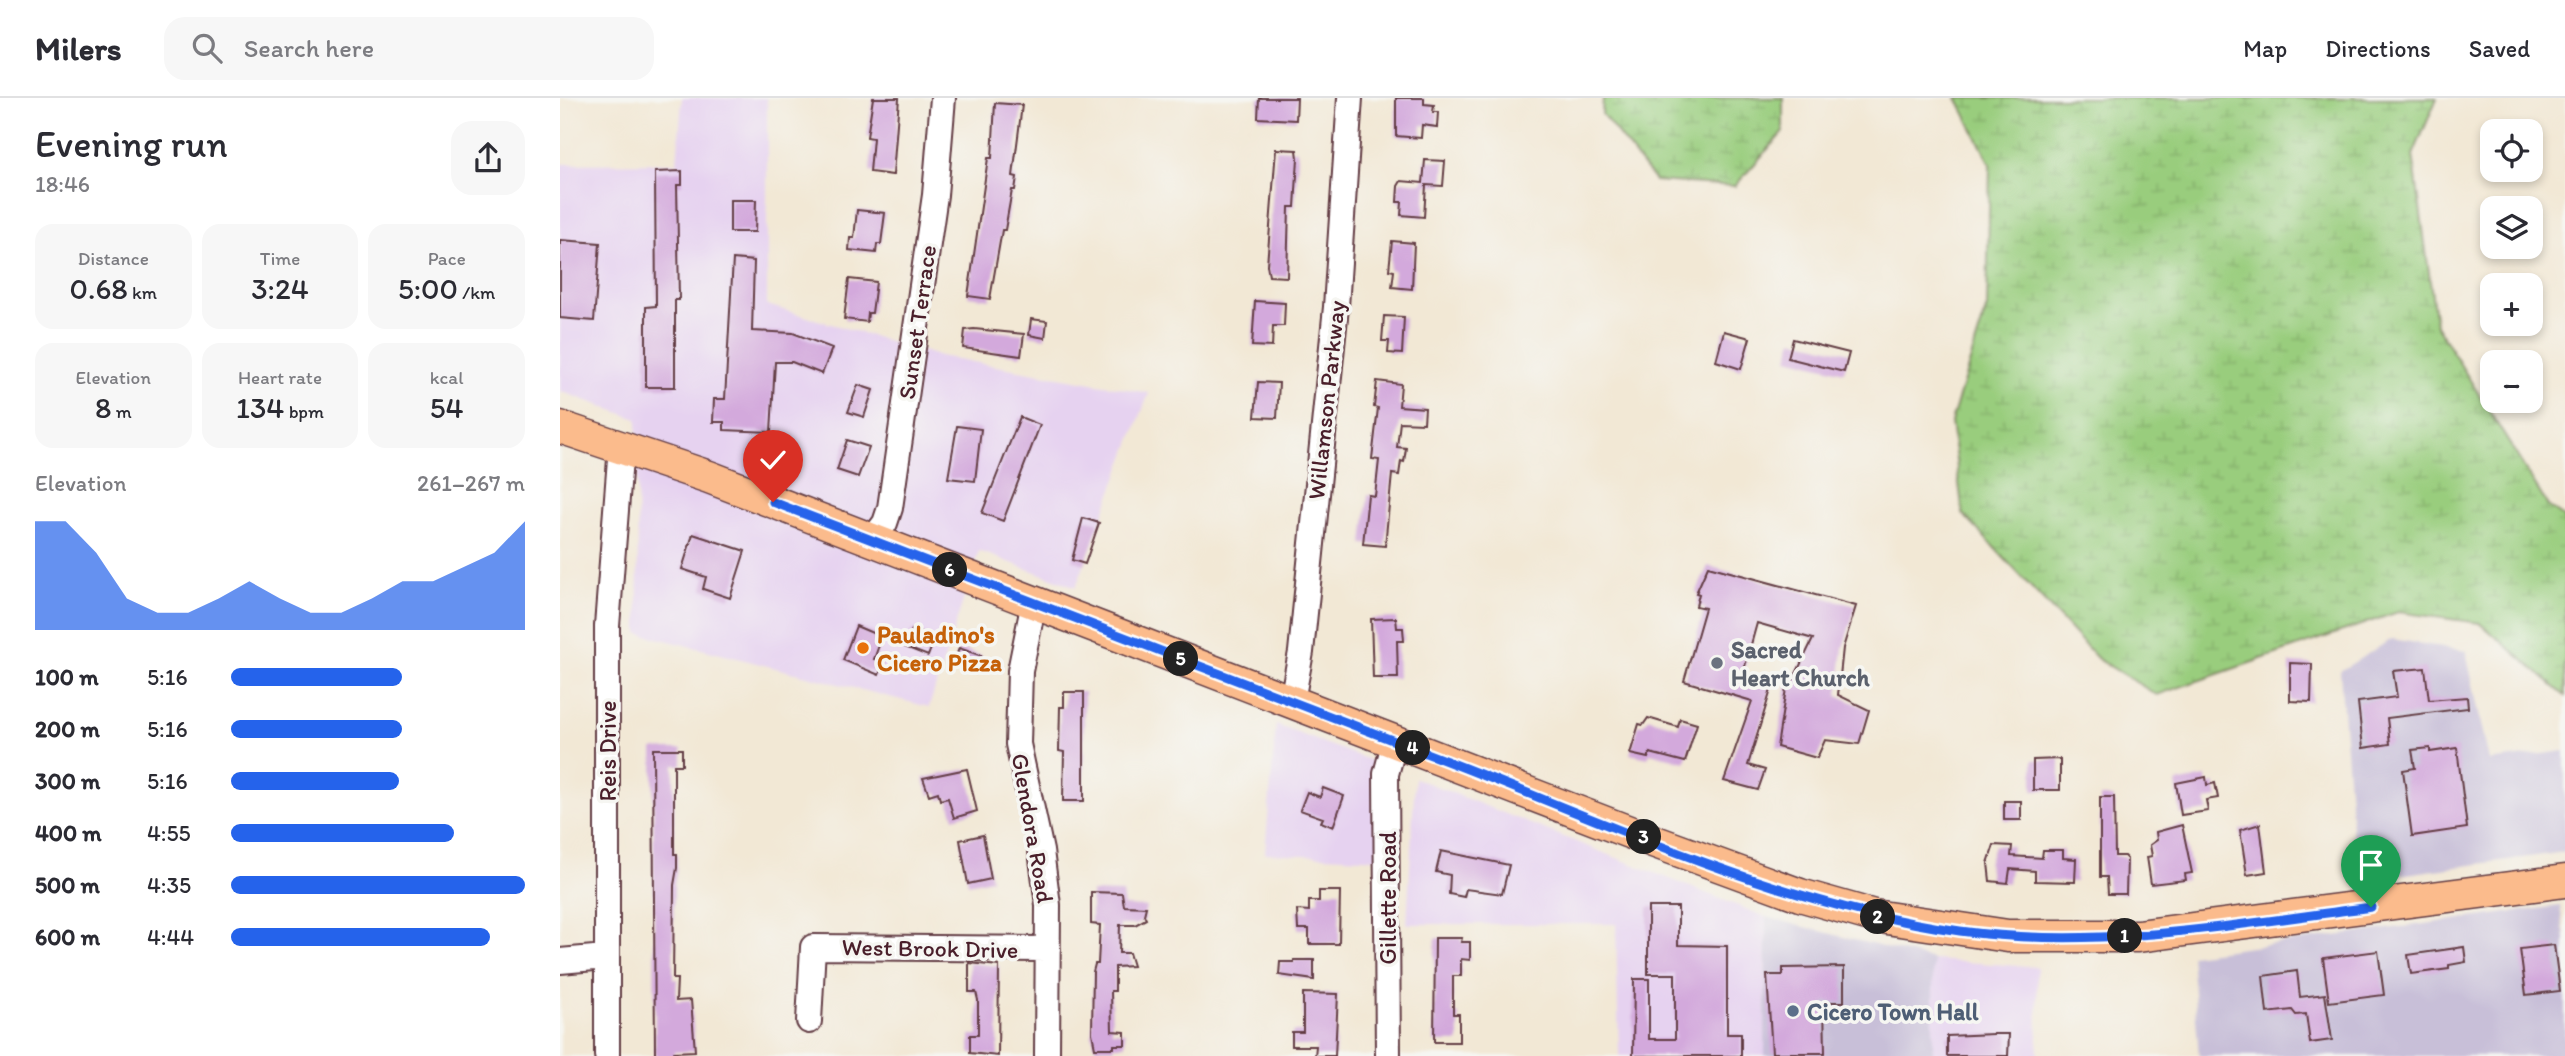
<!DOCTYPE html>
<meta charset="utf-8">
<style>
:root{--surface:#fff;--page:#f7f7f7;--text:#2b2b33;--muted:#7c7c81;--line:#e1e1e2;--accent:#2563eb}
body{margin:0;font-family:Itim,sans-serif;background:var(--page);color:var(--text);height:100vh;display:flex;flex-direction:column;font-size:26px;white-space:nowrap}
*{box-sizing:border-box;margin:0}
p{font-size:23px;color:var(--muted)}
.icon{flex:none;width:38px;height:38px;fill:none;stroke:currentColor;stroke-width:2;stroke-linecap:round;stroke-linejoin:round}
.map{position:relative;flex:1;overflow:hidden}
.drawer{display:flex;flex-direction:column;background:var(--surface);width:560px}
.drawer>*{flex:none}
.fabs{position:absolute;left:1920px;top:21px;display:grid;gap:14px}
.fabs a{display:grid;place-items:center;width:63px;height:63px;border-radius:14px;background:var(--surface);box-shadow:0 4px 10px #0003;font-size:35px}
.pin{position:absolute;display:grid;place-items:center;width:60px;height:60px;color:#fff;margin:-72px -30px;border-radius:50% 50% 50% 0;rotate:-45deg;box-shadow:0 0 7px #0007}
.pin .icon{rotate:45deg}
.km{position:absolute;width:35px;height:35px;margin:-18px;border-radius:50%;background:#222;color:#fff;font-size:19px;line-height:35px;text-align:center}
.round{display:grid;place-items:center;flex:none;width:74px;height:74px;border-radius:21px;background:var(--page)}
.headline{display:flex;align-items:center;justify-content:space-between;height:119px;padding:0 35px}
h1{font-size:38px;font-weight:600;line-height:52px}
.metrics{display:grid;grid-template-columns:repeat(3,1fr);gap:10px;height:119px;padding:7px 35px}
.metrics div{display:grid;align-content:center;border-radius:18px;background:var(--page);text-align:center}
.metrics b{font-size:30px;font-weight:600}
.metrics small{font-size:19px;font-weight:400}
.metrics p{font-size:19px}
.chart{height:196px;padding:14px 35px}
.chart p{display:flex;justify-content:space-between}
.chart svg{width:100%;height:126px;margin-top:7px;fill:var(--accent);opacity:.7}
ul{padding:0 35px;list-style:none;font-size:23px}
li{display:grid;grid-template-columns:112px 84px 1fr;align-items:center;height:52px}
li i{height:18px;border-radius:9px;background:var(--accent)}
header{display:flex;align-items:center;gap:42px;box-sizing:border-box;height:98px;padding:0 35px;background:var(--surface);border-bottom:2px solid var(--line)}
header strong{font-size:33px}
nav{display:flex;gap:38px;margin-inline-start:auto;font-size:24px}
.search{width:490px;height:63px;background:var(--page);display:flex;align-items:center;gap:18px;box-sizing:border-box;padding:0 24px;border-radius:21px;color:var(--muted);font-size:26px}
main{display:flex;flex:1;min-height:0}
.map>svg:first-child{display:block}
.built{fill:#e6d2f0}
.industrial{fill:#c8bfd8}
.wetland{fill:url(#wetland-marsh);stroke:#727654;stroke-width:2}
.building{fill:#d3a9dc}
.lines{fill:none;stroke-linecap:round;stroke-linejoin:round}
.minor-casing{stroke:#633d44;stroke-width:28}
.major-casing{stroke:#633d44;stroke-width:35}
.minor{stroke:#fff;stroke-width:24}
.major{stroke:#fbbb8c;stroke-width:32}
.route-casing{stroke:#fff;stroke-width:14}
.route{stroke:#2563eb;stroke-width:9}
.food-dot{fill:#e8710a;stroke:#f6f6f2;stroke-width:2.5}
.worship-dot{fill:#6b7280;stroke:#f6f6f2;stroke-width:2.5}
.service-dot{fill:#5c6f8a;stroke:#f6f6f2;stroke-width:2.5}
.labels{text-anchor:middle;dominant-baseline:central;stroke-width:7;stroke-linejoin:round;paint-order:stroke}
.street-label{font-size:24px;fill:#4a1f2b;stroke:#f6f6f2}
.food-label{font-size:24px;font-weight:bold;fill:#c56008;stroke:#f6f6f2;text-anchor:start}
.worship-label{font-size:24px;font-weight:bold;fill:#5b616d;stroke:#f6f6f2;text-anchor:start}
.service-label{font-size:24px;font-weight:bold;fill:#4e5e75;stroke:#f6f6f2;text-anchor:start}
</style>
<header>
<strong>Milers</strong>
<div class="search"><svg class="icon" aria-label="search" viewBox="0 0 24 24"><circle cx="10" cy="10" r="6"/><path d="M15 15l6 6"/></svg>Search here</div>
<nav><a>Map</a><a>Directions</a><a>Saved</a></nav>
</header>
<main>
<section class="drawer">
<div class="headline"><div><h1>Evening run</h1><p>18:46</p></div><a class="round"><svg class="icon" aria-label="share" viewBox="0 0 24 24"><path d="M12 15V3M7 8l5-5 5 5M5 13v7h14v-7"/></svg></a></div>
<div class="metrics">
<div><p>Distance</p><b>0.68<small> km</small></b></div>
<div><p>Time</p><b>3:24</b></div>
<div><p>Pace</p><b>5:00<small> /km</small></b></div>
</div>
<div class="metrics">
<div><p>Elevation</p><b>8<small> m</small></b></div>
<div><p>Heart rate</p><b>134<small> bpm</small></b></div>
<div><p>kcal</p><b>54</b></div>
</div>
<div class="chart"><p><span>Elevation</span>261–267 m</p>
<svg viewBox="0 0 160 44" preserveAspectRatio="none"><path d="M0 44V6L10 6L20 17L30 33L40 38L50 38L60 33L70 27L80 33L90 38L100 38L110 33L120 27L130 27L140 22L150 17L160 6V44z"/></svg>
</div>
<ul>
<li><b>100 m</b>5:16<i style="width:58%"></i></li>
<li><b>200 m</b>5:16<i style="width:58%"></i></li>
<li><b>300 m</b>5:16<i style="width:57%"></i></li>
<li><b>400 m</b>4:55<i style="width:76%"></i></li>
<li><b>500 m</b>4:35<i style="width:100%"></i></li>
<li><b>600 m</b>4:44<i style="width:88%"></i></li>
</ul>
</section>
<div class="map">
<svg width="2005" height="958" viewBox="0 0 2005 958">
<defs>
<pattern id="wetland-marsh" width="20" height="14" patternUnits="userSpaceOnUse" patternTransform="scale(1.75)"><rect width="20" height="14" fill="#99cd7d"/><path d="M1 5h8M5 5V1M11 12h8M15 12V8" fill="none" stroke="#85b06c"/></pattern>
</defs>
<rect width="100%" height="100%" fill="#f6f6f2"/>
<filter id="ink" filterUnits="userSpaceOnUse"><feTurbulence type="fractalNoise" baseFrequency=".0143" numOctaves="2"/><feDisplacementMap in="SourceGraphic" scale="14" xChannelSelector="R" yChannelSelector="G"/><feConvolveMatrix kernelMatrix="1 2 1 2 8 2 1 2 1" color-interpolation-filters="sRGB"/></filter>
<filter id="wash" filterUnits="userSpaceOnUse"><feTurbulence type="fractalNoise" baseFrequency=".00686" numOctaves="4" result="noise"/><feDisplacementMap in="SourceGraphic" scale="28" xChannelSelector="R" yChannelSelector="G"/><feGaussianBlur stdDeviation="1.57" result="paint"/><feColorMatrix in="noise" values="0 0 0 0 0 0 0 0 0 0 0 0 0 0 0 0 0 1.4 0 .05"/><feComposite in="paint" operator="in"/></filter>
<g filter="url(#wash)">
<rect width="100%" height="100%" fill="#f2e8d5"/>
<!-- built -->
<path class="built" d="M122 0H207V207L379 258 589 295 516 489 419 453 369 609 78 535 77 321 0 293V66L117 65Z
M716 627 820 666 822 761 705 755Z
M855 680 1206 819 1205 958H1059L1056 826H847Z
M1373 862 1477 869 1478 958H1373Z"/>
<!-- industrial -->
<path class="industrial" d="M1832 541 1906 553 1929 663 2005 653V754L1796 783 1780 573Z
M2000 808 2005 841V958H1639L1631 857Z
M1206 819 1373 862V958H1205Z"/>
<!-- wetland -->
<path class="wetland" d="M1043 0H1223V34L1175 88 1095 83 1042 16Z
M1397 0H1877L1853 57 1876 227 1988 408 2005 420V598L1920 525 1838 514 1597 597 1538 561 1403 416 1391 324 1427 209 1430 66Z"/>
<g id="blocks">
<!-- building -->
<path class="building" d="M313 0H339L333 77 310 74 313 40 307 39Z
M699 0H737L736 22 698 20Z
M836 0H864V6L874 7 873 14H878L877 29 862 27 861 40 836 38Z
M435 5 462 7 453 78 457 79 455 92H452L445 132H442L430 201 408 198 428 60H432Z
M716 51 737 52 738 60 735 109H729L727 179 709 178 707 167Z
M865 62 885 63 883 88 866 87 864 119 841 117 842 104H837L838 88 841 83 863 85Z
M122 73V87H117L119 202H115V289H86V209L96 208 95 74Z
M170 102H196L195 134H170Z
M297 112 325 115 321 146H317L316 155 289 152 290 140H294Z
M0 142 40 145 34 223 0 220Z
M832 143 854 145 852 191 832 189 834 173 829 172Z
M173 161 194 163 192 233 233 235 272 250 262 276 232 264H215L211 334 164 332V324H153L154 301H165Z
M289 181 316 184 312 215H308L307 224 284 221Z
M695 203 725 205 724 228H713L712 249 692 248Z
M824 218 844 219 842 256 828 255 829 243H822Z
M471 221 487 223 485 240 469 237Z
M414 231 464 236 461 258 403 250 405 232Z
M1164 233 1190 240 1181 271 1156 263Z
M1233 241 1289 255 1284 274 1228 260Z
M817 283 841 286 839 308 865 310 864 325 840 324 837 349 846 350 844 364 841 363 839 377 832 376 825 448 803 446 808 397 815 398 819 362 812 361 818 310 814 309Z
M698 284 719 285 717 320 695 319Z
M298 287 313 292 304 319 288 314Z
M460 319 480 327 443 423 422 415Z
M397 328 421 331 415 383 388 380Z
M287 342 309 349 298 379 277 372Z
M523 420 539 425 525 466 512 462Z
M133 436 185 453 170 500 143 491 146 479 122 471Z
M1148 468 1296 508 1283 550 1278 597 1309 612 1299 646 1265 642 1257 660 1217 649 1227 584H1232L1253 541 1197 525 1182 579 1214 582 1188 667 1205 672 1198 692 1164 683 1192 603 1124 583 1145 510 1136 508 1139 496 1136 495Z
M836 520 837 530H843L844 543H837L838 580H813L811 521Z
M296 528 322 539 314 561 324 564 319 577 283 562Z
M352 532 375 540 368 558 345 549Z
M399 550 422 558 415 576 393 567Z
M1730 565 1752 566 1751 604 1730 603Z
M1865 570 1869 602 1907 599 1908 610 1827 620 1830 646 1803 650 1798 604 1837 599 1833 573Z
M504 594H524V703H503L504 654 499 653 500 609H504Z
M1088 620 1118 629 1120 621 1137 626 1125 664 1090 655 1088 660 1070 656 1079 626 1083 627Z
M1870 650V654L1897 650 1907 730 1852 738 1843 672 1855 670 1852 652Z
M93 651H122V667H114V756H117V770L114 787 113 881H117L116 903 131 902 135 953 114 954V958H95Z
M1500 661V692H1473V662Z
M407 671 417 713 394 720 388 700 380 702 378 694 369 697 363 680Z
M1646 679 1647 687 1655 685 1658 700 1646 702 1648 713 1621 717 1616 685Z
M763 690 784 698 773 729 761 724 763 720 740 712 747 694 760 699Z
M1540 699H1554L1555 758H1564L1567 761 1566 796H1548L1547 779H1540Z
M1444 703H1461V722H1444Z
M1700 726 1706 774 1687 777 1680 732Z
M1622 727 1632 775 1625 776 1626 782 1591 786 1587 759 1592 758 1590 747 1597 742 1596 734Z
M423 737 431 781 408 786 400 742Z
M1434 747 1452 748 1451 758 1482 760 1483 752H1503V760L1516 761 1515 784 1475 783V773L1450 771 1448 785 1430 783 1428 765Z
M881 753 949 767 942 796 906 791 904 799 889 796 890 777 876 774Z
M759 793H780L779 846H749V831H738L737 812 749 813V803H759Z
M531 794 562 795 564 808 586 809 584 817 586 821 575 827H560L559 855H569L573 868 555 869V893H551L552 933 565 934V947H554V950H535L532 935 533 874 535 866H538L540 827 531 826Z
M1088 809H1118V847L1167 848V936H1181V958H1073L1074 881H1089V941H1115V876H1088Z
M875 840H902L901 844H910V862L901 861V878H893V916H899V944H874Z
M1994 847 2000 893 1966 897 1960 851Z
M1904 849 1906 864 1889 867V871L1851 876 1848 857Z
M1818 853 1824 897 1769 904 1763 860Z
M734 862H754V882L719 877 720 864H734Z
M409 865 439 868 438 958 410 955V937H418V902L416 894H409Z
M1284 869V904H1264L1265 955H1212L1207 877H1223V870Z
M1737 873 1740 899 1765 896 1772 942 1750 945 1746 916 1736 917 1732 912 1707 915 1703 878Z
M743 895 778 896 775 958H755L756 948H732V934H743Z
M1434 936H1449L1448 958H1387V938Z"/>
</g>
</g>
<g filter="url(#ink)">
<use href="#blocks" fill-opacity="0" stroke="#633d44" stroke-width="2"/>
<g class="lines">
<!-- minor casing -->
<g class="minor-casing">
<path id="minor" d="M312 442 325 425 330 410 375 97 383 0
M474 504 460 573 458 646 481 753 488 807 487 958
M732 603 741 554 776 209 790 0
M0 863 46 859
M249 923 253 849 488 851
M47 958V528L61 348
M828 958 826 676 835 643"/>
</g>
<!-- major casing -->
<g class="major-casing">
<path id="major" d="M0 329 149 379 1082 739 1240 797 1314 818 1448 838H1578L2005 783"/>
</g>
<!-- minor -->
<use href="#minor" class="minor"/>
<!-- major -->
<use href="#major" class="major"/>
</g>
</g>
<g class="lines" filter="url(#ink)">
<!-- route casing -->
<g class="route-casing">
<path id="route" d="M213 404C441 493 670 579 897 667 1059 730 1228 809 1400 833 1538 852 1675 827 1811 809"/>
</g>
<!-- route -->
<use href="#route" class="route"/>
</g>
<!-- markers -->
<circle class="food-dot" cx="303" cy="550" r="7"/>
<circle class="worship-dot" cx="1157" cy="565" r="7"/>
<circle class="service-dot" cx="1233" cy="913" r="7"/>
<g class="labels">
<!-- street labels -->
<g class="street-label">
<text transform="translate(357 224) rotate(-82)">Sunset Terrace</text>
<text transform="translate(766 302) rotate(-84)">Willamson Parkway</text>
<text transform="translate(47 653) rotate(-90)">Reis Drive</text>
<text transform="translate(473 730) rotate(80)">Glendora Road</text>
<text transform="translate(827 800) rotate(-90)">Gillette Road</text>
<text transform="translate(370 850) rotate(1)">West Brook Drive</text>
</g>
<!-- food labels -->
<g class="food-label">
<text x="317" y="536">Pauladino's<tspan x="317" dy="28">Cicero Pizza</tspan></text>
</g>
<!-- worship labels -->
<g class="worship-label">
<text x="1171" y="551">Sacred<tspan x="1171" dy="28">Heart Church</tspan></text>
</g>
<!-- service labels -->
<g class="service-label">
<text x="1247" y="913">Cicero Town Hall</text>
</g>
</g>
</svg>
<div class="fabs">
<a><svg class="icon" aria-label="locate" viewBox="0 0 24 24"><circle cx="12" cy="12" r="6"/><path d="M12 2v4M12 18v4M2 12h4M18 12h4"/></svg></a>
<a><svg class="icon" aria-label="layers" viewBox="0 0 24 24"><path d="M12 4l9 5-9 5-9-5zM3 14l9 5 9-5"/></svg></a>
<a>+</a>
<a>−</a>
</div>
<div class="pin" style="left:1811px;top:809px;background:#1e9e55"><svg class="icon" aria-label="arrive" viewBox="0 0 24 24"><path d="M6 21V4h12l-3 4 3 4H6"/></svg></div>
<div class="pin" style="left:213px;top:404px;background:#d93025"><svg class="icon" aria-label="check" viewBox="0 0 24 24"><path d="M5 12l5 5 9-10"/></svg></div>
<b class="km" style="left:1565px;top:838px">1</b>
<b class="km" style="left:1318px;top:819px">2</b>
<b class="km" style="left:1084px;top:739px">3</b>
<b class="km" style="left:853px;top:650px">4</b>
<b class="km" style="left:621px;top:561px">5</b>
<b class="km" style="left:390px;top:472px">6</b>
</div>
</main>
